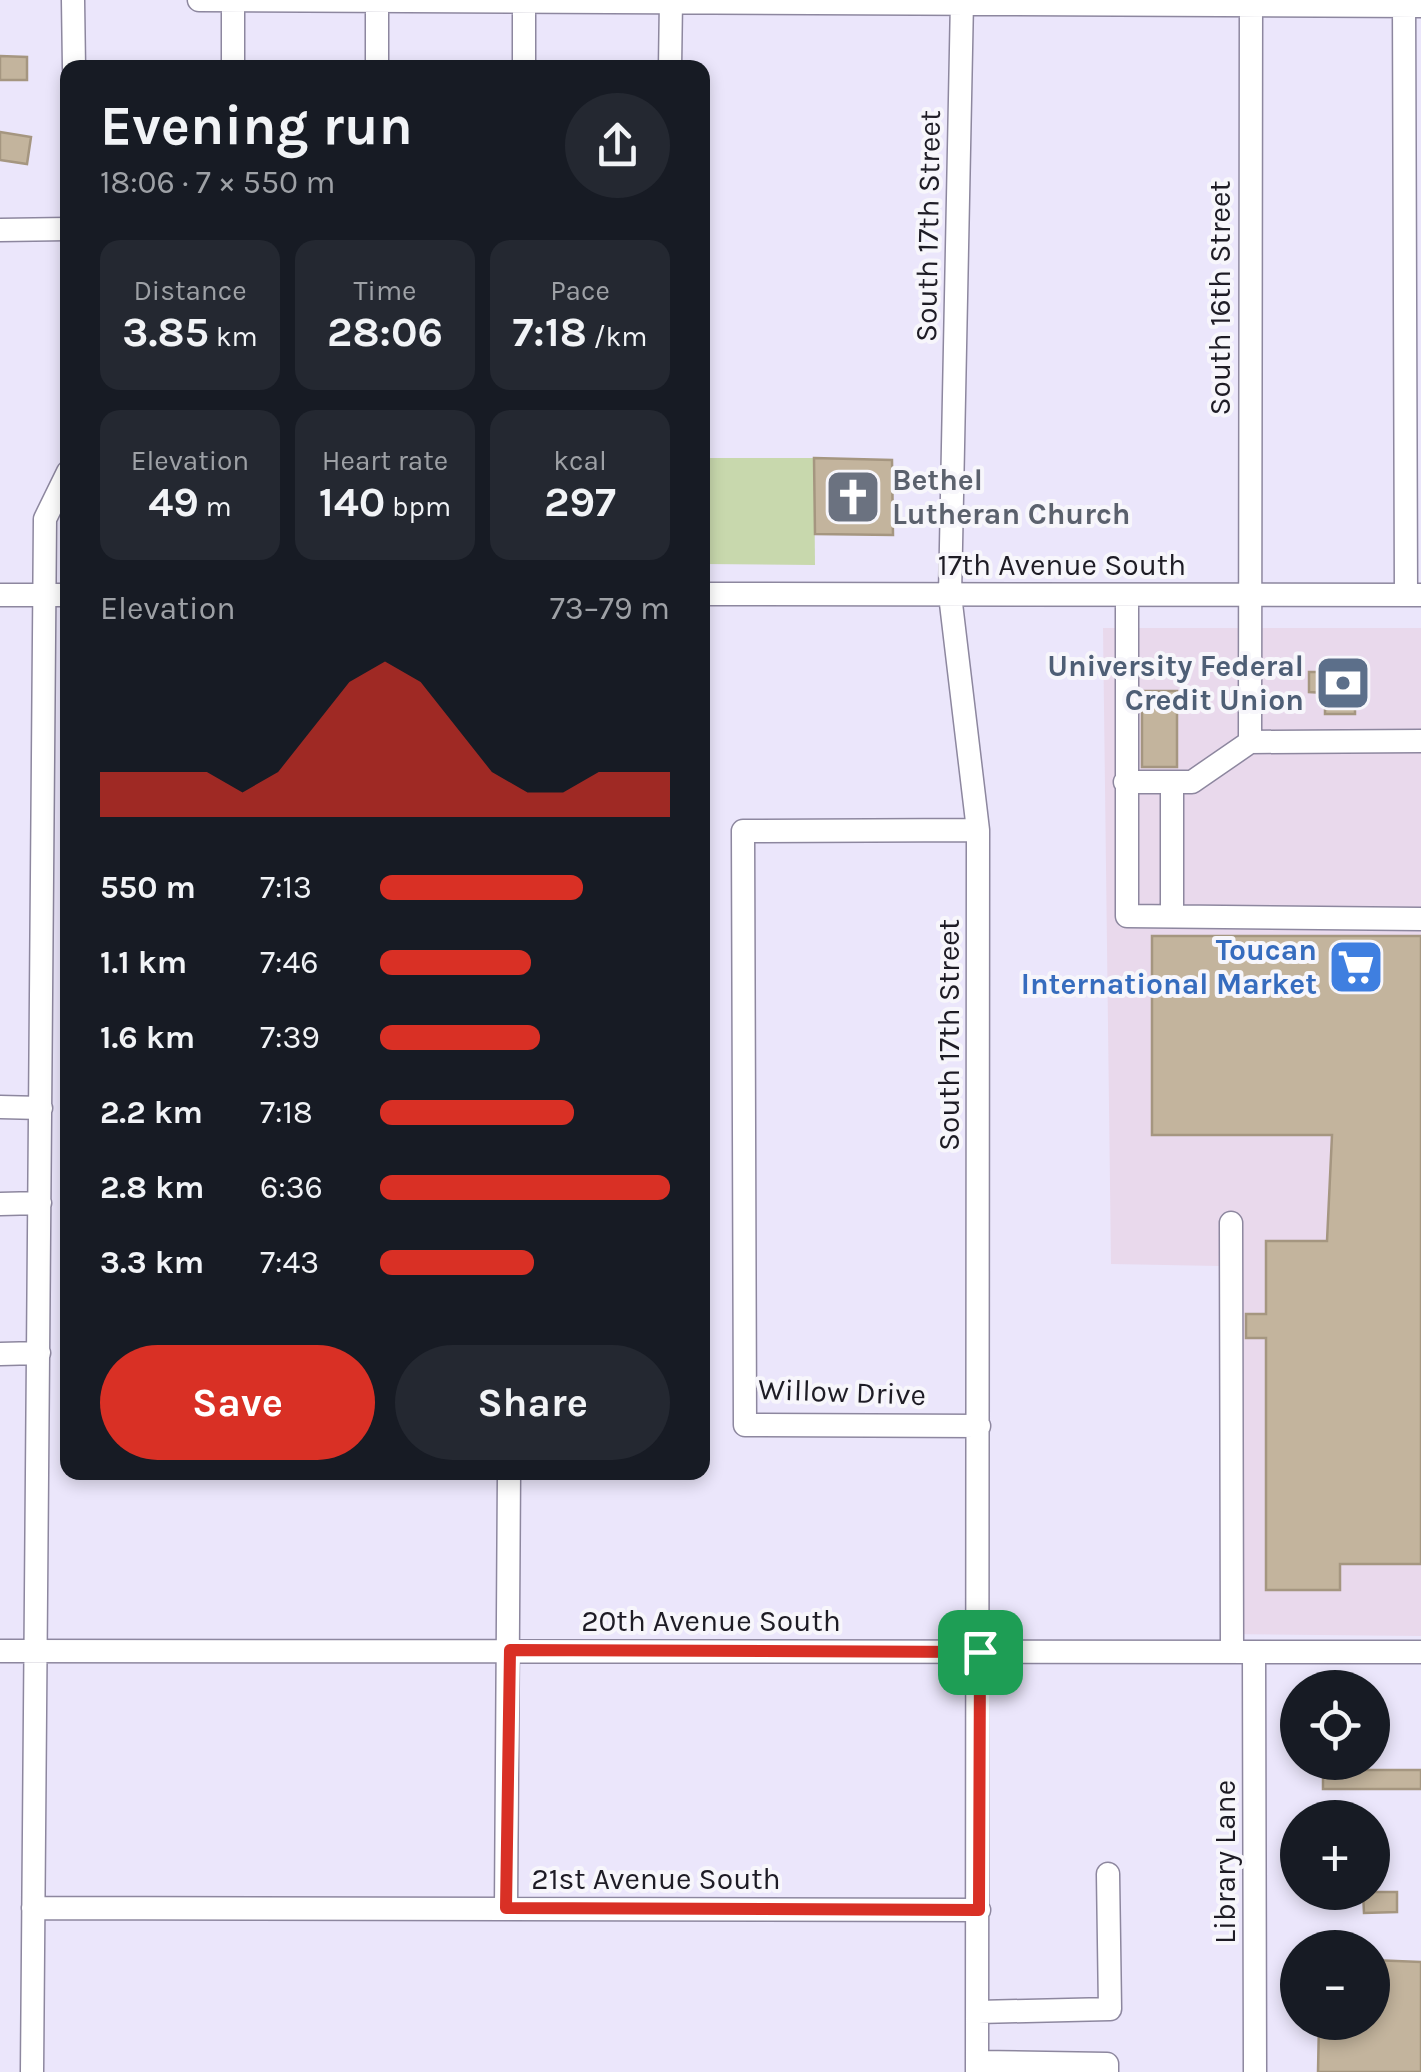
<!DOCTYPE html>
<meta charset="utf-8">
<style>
:root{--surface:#171b24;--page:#242831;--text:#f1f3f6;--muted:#9ea1a6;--accent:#d93025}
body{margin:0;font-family:Karla,sans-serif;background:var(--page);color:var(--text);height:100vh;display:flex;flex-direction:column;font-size:38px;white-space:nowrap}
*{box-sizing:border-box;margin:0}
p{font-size:32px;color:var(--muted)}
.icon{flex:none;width:55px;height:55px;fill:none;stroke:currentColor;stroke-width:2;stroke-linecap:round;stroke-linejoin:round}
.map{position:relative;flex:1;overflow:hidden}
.side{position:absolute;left:60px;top:60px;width:650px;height:1420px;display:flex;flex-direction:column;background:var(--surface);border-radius:20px;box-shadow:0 5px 15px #0003}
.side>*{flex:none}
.controls{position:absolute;left:1280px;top:1670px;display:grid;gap:20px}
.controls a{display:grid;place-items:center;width:110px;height:110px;border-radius:50%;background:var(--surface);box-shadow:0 5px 15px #0003;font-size:50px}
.pin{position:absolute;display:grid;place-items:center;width:85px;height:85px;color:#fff;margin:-42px;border-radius:20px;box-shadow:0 5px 15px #0006}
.round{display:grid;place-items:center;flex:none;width:105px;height:105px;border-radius:52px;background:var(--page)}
.head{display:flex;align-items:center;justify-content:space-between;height:170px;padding:0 40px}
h1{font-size:55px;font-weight:700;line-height:75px}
.stats{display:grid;grid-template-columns:repeat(3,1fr);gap:15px;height:170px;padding:10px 40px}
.stats div{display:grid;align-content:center;border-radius:20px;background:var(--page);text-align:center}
.stats b{font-size:42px;font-weight:700}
.stats small{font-size:28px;font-weight:400}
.stats p{font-size:28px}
.chart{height:280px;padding:20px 40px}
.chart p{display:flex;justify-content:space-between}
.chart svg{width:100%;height:180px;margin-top:10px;fill:var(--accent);opacity:.7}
.action{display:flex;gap:20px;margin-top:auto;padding:20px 40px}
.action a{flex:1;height:115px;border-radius:60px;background:var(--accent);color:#fff;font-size:40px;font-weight:700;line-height:115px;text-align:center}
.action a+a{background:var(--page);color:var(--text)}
ul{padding:0 40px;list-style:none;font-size:32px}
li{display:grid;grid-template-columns:160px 120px 1fr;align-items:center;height:75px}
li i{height:25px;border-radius:12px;background:var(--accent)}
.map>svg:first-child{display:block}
.commercial{fill:#e9d9ec}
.green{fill:#c8d8ad}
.building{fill:#c3b49d;stroke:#a59680;stroke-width:2.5}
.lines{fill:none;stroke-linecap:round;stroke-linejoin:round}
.minor-casing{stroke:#8d879f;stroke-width:25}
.minor{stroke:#fff;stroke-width:22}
.route-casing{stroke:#fff;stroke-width:20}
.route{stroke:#d93025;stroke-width:12}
.labels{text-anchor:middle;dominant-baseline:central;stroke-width:8;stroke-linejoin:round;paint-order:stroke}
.street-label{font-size:30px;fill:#1e1c25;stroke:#f7f6fb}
.worship-label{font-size:30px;font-weight:bold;fill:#5b616d;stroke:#f7f6fb;text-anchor:start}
.service-label{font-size:30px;font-weight:bold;fill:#4e5e75;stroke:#f7f6fb;text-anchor:end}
.shop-label{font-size:30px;font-weight:bold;fill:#366cbe;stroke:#f7f6fb;text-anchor:end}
</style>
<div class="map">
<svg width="1421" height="2072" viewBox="0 0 1421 2072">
<rect width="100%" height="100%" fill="#ebe6fb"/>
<!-- commercial -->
<path class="commercial" d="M1103 628H1421V1636L1220 1634 1219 1266 1111 1264Z"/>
<!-- green -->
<path class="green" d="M703 458H814L815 565 703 564Z"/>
<!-- building -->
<path class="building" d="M0 56 27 57V80H0Z
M0 132 31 137 27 164 0 160Z
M814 458 892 460 893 535 815 534Z
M1326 660H1354V673H1362L1361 692H1355V714H1325V693L1309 692V672H1326Z
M1142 691H1177V767H1142Z
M1152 936H1421V1564H1340V1590H1266V1338H1246V1314H1266V1241H1327L1332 1135H1152Z
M1323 1770H1421V1789H1323Z
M1363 1892H1397V1912L1364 1913Z
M1372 1960 1421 1962V2072H1318L1319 2022H1372Z"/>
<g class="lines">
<!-- minor casing -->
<g class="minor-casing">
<path id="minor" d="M73 0 74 68
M199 0 1421 6
M377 0V68
M524 0V68
M962 0 950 595 978 830 977 2072
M1404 0 1406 595
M233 68V0
M670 68 671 0
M0 230 68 229
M702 594 1421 595
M0 595H68
M1127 595V916L1421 919
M1250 742 1251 0
M1125 782H1192L1250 742 1421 741
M1172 782V916
M978 830 743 831 745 1425 979 1426
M0 1107 41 1108
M0 1204 40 1203
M1231 1223 1232 1652
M0 1354 39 1353
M0 1651 1421 1652
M1254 1652 1255 2072
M33 1908 979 1910
M506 1908 509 1472
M978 2012 1110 2009 1108 1874
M978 2062 1107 2064V2072
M32 2072 45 519 68 472"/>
</g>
<!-- minor -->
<use href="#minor" class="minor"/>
</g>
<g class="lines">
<!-- route casing -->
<g class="route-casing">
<path id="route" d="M510 1650 980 1652 979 1910 506 1908Z"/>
</g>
<!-- route -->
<use href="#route" class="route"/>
</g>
<!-- icons -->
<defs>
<g id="church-square" transform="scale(2.875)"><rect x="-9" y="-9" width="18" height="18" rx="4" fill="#6b7280" stroke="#f7f6fb"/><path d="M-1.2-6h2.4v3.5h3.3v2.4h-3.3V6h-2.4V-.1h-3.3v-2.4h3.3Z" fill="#fff"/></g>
<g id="bank-square" transform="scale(2.875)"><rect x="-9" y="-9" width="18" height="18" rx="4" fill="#5c6f8a" stroke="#f7f6fb"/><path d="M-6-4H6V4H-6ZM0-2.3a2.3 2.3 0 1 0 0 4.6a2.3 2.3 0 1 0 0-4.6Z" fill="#fff"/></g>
<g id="supermarket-square" transform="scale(2.875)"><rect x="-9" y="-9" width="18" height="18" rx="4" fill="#3f7fe0" stroke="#f7f6fb"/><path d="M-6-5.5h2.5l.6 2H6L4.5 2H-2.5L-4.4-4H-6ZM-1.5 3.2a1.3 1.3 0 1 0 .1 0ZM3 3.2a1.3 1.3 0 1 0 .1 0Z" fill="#fff"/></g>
</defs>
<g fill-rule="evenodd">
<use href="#church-square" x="853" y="497"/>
<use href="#bank-square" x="1343" y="683"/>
<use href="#supermarket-square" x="1356" y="967"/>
</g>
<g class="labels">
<!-- street labels -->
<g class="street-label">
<text transform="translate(928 226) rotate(-89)">South 17th Street</text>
<text transform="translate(1220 298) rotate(-90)">South 16th Street</text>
<text x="1062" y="565">17th Avenue South</text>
<text transform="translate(949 1035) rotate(-90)">South 17th Street</text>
<text transform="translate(842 1392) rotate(2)">Willow Drive</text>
<text x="711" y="1621">20th Avenue South</text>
<text transform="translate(1225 1862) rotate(-90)">Library Lane</text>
<text x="656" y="1879">21st Avenue South</text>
</g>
<!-- worship labels -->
<g class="worship-label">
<text x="892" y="480">Bethel<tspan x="892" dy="34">Lutheran Church</tspan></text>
</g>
<!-- service labels -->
<g class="service-label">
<text x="1304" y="666">University Federal<tspan x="1304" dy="34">Credit Union</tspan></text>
</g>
<!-- shop labels -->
<g class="shop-label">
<text x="1317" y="950">Toucan<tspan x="1317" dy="34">International Market</tspan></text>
</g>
</g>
</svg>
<div class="controls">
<a><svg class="icon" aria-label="locate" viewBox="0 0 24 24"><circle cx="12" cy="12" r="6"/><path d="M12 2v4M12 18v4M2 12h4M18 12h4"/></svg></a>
<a>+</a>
<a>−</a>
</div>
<div class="pin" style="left:980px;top:1652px;background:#1e9e55"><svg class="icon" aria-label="arrive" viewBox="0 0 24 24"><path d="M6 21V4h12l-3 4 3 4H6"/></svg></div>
<section class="side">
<div class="head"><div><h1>Evening run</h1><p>18:06 · 7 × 550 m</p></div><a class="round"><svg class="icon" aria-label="share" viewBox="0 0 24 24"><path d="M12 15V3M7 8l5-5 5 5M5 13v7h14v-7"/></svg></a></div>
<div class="stats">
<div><p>Distance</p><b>3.85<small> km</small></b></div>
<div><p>Time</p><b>28:06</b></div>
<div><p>Pace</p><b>7:18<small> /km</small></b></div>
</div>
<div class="stats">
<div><p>Elevation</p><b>49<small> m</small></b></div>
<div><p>Heart rate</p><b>140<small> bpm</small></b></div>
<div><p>kcal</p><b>297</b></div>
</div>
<div class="chart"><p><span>Elevation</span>73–79 m</p>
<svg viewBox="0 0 160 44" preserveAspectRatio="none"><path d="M0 44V33L10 33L20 33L30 33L40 38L50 33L60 22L70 11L80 6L90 11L100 22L110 33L120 38L130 38L140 33L150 33L160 33V44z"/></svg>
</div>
<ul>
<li><b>550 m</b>7:13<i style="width:70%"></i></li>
<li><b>1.1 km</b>7:46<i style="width:52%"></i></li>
<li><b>1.6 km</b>7:39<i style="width:55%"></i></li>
<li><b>2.2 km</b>7:18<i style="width:67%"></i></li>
<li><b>2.8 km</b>6:36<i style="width:100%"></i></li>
<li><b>3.3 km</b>7:43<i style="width:53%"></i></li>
</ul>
<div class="action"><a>Save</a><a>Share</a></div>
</section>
</div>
